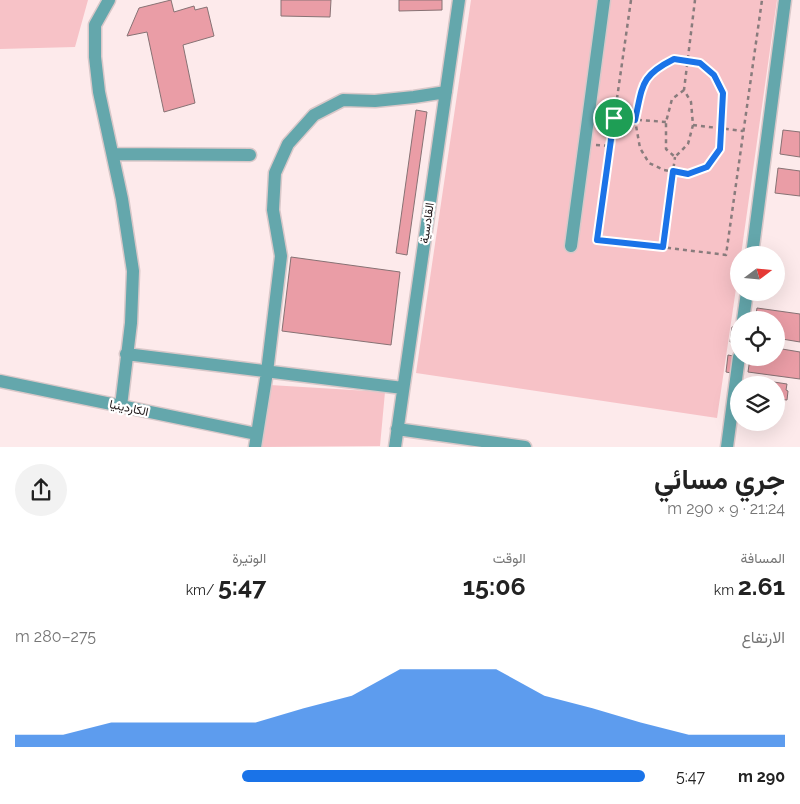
<!DOCTYPE html>
<html lang="ar">
<meta charset="utf-8">
<style>
:root{--surface:#fff;--page:#f2f2f2;--text:#222;--muted:#767676;--accent:#1a73e8}
body{margin:0;font-family:Raleway,Vazirmatn,sans-serif;background:var(--page);color:var(--text);direction:rtl;height:100vh;display:flex;flex-direction:column;font-size:19px;white-space:nowrap}
*{box-sizing:border-box;margin:0}
p{font-size:16px;color:var(--muted)}
.icon{flex:none;width:28px;height:28px;fill:none;stroke:currentColor;stroke-width:2;stroke-linecap:round;stroke-linejoin:round}
.map{position:relative;height:447px;overflow:hidden;direction:ltr}
.panel{display:flex;flex-direction:column;background:var(--surface);flex:1}
.panel>*{flex:none}
.needle{width:32px;rotate:74deg}
.tools{position:absolute;left:730px;top:246px;display:grid;gap:10px}
.tools a{display:grid;place-items:center;width:55px;height:55px;border-radius:50%;background:var(--surface);box-shadow:0 5px 20px #0002;font-size:25px}
.pin{position:absolute;display:grid;place-items:center;width:42px;height:42px;color:#fff;margin:-21px;border:2px solid #fff;border-radius:50%;box-shadow:0 1px 5px #0007}
.round{display:grid;place-items:center;flex:none;width:52px;height:52px;border-radius:26px;background:var(--page)}
.headline{display:flex;align-items:center;justify-content:space-between;height:85px;padding:0 15px}
h1{font-size:28px;font-weight:700;line-height:38px}
.stats{display:grid;grid-template-columns:repeat(3,1fr);gap:8px;height:85px;padding:5px 15px}
.stats div{display:grid;align-content:center}
.stats b{font-size:25px;font-weight:700}
.stats small{font-size:14px;font-weight:400}
.stats p{font-size:14px}
.chart{height:140px;padding:10px 15px}
.chart p{display:flex;justify-content:space-between}
.chart svg{width:100%;height:90px;margin-top:5px;fill:var(--accent);opacity:.7}
ul{padding:0 15px;list-style:none;font-size:16px}
li{display:grid;grid-template-columns:80px 60px 1fr;align-items:center;height:38px}
li i{height:12px;border-radius:6px;background:var(--accent)}
.map>svg:first-child{display:block}
.green{fill:#f7c2c7}
.building{fill:#ea9da6;stroke:#877274}
.lines{fill:none;stroke-linecap:round;stroke-linejoin:round}
.minor-casing{stroke:#d9c8c9;stroke-width:15}
.path{stroke:#897c7d;stroke-width:2.5;stroke-dasharray:4 4;stroke-linecap:butt}
.minor{stroke:#64a7ac;stroke-width:12}
.route-casing{stroke:#fff;stroke-width:10}
.route{stroke:#1a73e8;stroke-width:6}
.labels{text-anchor:middle;dominant-baseline:central;stroke-width:4.5;stroke-linejoin:round;paint-order:stroke}
.street-label{font-size:12px;fill:#1e1617;stroke:#fff}
</style>
<div class="map">
<svg width="800" height="447" viewBox="0 0 800 447">
<rect width="100%" height="100%" fill="#fdeaeb"/>
<!-- green -->
<path class="green" d="M0 0H88L75 47 0 49Z
M471 0H777L741 255H739V268L717 418 416 373Z
M270 385 385 392 380 446 262 447Z"/>
<!-- building -->
<path class="building" d="M171 0 174 12 194 6 195 10 207 7 214 36 183 45 195 103 164 112 147 32 127 36 139 8Z
M281 0H331L330 17 281 16Z
M399 0H442V10L399 11Z
M416 110 427 112 407 255 396 253Z
M783 130 800 132V157L780 154Z
M778 168 800 171V196L775 193Z
M291 257 400 272 391 345 282 331Z
M757 308 800 314V342L776 338V320H755Z
M732 327H738L736 342H730Z
M776 348 800 352V379L748 372 750 358H776Z
M728 355 733 356 731 373 726 372Z
M754 379 787 384 786 390 788 391 787 400 776 399V385H753Z"/>
<g class="lines">
<!-- minor casing -->
<g class="minor-casing">
<path id="minor" d="M109 0 95 25V57L99 92 122 199 133 271 131 323 121 406
M113 154 250 155
M571 246 604 0
M752 255 785 0
M743 320 747 292
M126 354 403 388
M0 381 257 434
M397 429 525 447
M255 447 267 372 281 256 273 210 275 173 288 144 314 115 343 100 375 101 414 97 446 92
M395 447 459 0
M727 447 739 357"/>
</g>
<!-- path -->
<path class="path" d="M631 0 597 239 726 255 762 0
M674 59 700 63 715 75 723 93 720 149 707 167 688 174 664 170 649 163 640 148 635 120 644 81 657 68Z
M684 90 672 99 666 122V149L675 157 688 144 693 125 691 102 684 90 695 0
M614 118 666 122
M693 125 743 131
M596 145 610 146
M663 247 675 157"/>
<!-- minor -->
<use href="#minor" class="minor"/>
</g>
<g class="lines">
<!-- route casing -->
<g class="route-casing">
<path id="route" d="M674 59 700 63 714 75 723 93 720 149 707 167 688 174 673 171 663 247 597 240 614 118 635 120C643 85 640 76 674 59Z"/>
</g>
<!-- route -->
<use href="#route" class="route"/>
</g>
<g class="labels">
<!-- street labels -->
<g class="street-label">
<text transform="translate(427 223) rotate(-82)">القادسية</text>
<text transform="translate(129 408) rotate(12)">الكاردينيا</text>
</g>
</g>
</svg>
<div class="tools">
<a><svg class="needle" viewBox="-14 -14 28 28"><path d="M0-13l5 13h-10z" fill="#e53935"/><path d="M0 13l5-13h-10z" fill="#767676"/></svg></a>
<a><svg class="icon" aria-label="locate" viewBox="0 0 24 24"><circle cx="12" cy="12" r="6"/><path d="M12 2v4M12 18v4M2 12h4M18 12h4"/></svg></a>
<a><svg class="icon" aria-label="layers" viewBox="0 0 24 24"><path d="M12 4l9 5-9 5-9-5zM3 14l9 5 9-5"/></svg></a>
</div>
<div class="pin" style="left:614px;top:118px;background:#1e9e55"><svg class="icon" aria-label="arrive" viewBox="0 0 24 24"><path d="M6 21V4h12l-3 4 3 4H6"/></svg></div>
</div>
<section class="panel">
<div class="headline"><div><h1>جري مسائي</h1><p>21:24 · 9 × 290 m</p></div><a class="round"><svg class="icon" aria-label="share" viewBox="0 0 24 24"><path d="M12 15V3M7 8l5-5 5 5M5 13v7h14v-7"/></svg></a></div>
<div class="stats">
<div><p>المسافة</p><b>2.61<small> km</small></b></div>
<div><p>الوقت</p><b>15:06</b></div>
<div><p>الوتيرة</p><b>5:47<small> /km</small></b></div>
</div>
<div class="chart"><p><span>الارتفاع</span>275–280 m</p>
<svg viewBox="0 0 160 44" preserveAspectRatio="none"><path d="M0 44V38L10 38L20 32L30 32L40 32L50 32L60 25L70 19L80 6L90 6L100 6L110 19L120 25L130 32L140 38L150 38L160 38V44z"/></svg>
</div>
<ul>
<li><b>290 m</b>5:47<i style="width:64%"></i></li>
</ul>
</section>
